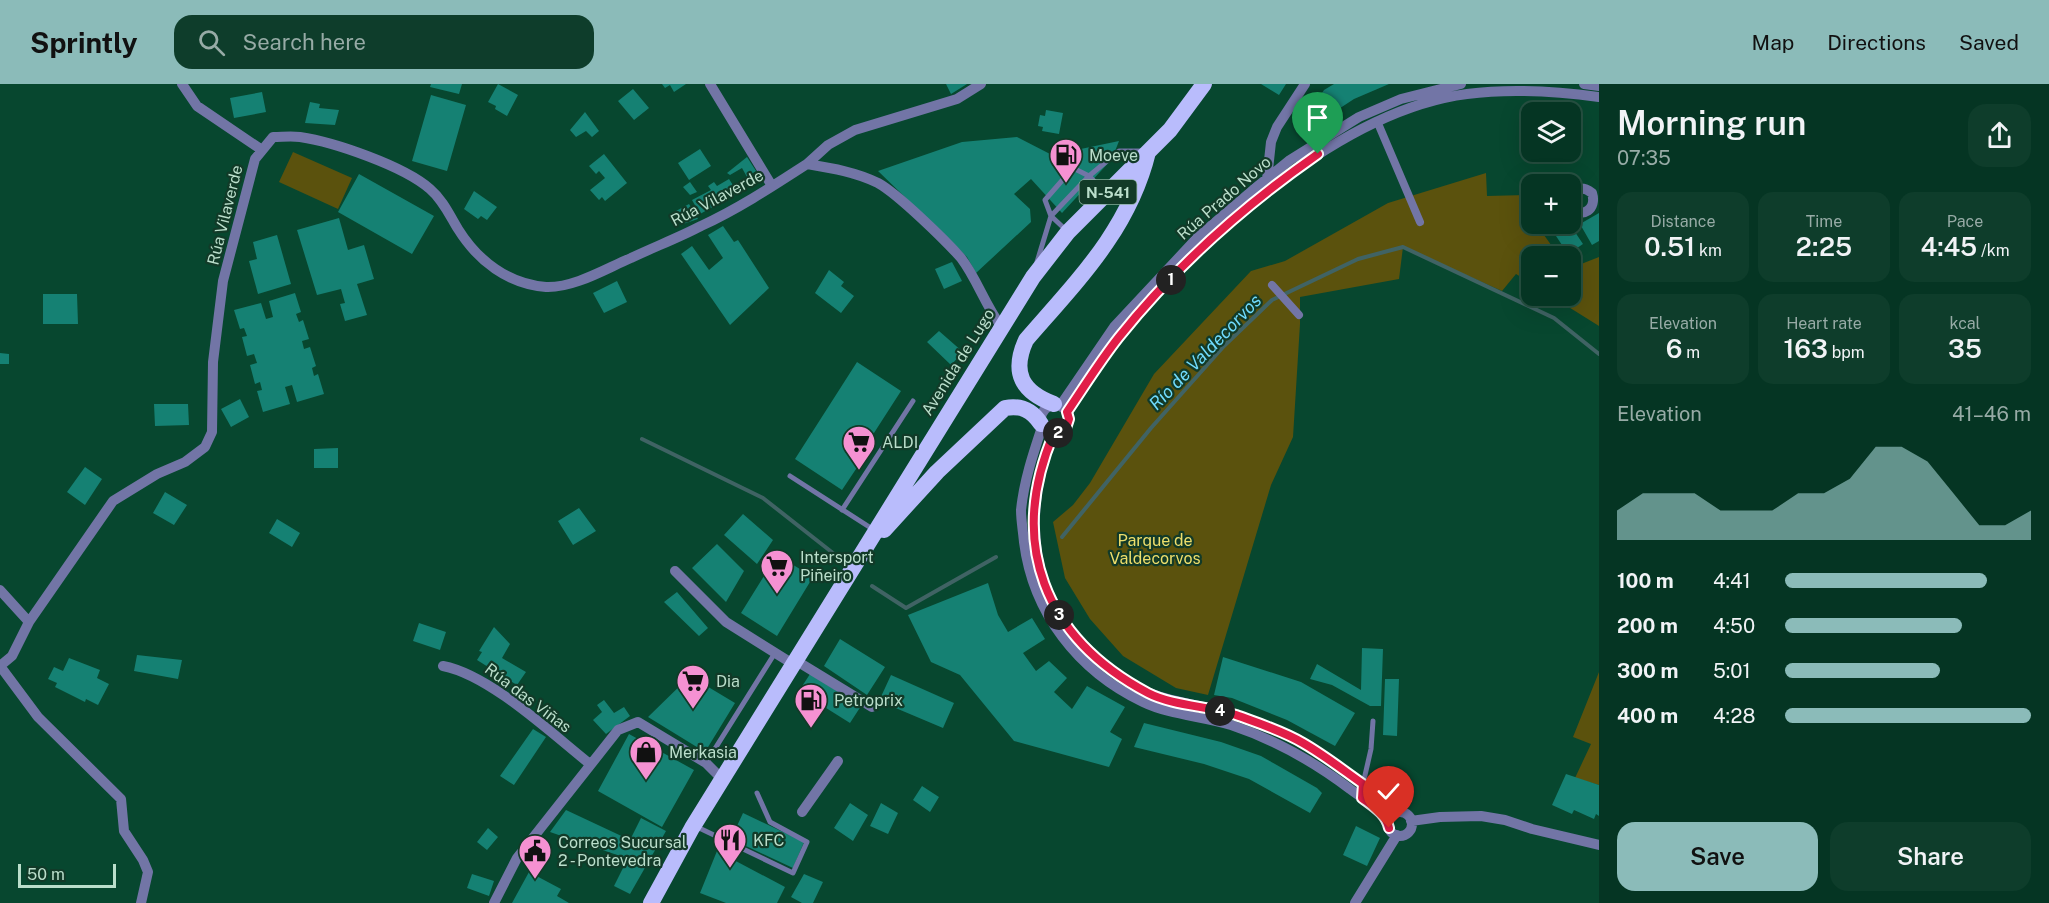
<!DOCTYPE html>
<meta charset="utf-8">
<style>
:root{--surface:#053523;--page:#0e3d2b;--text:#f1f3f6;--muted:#97aba6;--line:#265041;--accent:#8bbbb9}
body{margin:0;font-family:"Public Sans",sans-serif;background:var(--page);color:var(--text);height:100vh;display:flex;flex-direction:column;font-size:22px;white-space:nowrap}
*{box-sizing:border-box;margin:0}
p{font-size:20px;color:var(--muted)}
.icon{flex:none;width:33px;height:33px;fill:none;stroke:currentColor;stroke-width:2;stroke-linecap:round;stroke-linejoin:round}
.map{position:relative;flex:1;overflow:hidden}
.details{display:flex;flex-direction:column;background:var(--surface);width:450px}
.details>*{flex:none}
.controls{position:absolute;left:1521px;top:18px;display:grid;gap:12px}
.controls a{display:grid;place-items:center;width:60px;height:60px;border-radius:12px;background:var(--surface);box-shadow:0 6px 24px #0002,0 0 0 2px var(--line);font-size:30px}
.scale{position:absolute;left:18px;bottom:15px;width:98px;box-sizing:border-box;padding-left:6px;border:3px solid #badecb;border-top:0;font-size:16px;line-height:21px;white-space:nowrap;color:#badecb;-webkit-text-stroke:4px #123a28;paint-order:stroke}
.pin{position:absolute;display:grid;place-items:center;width:51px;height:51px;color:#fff;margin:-62px -26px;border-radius:50% 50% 50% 0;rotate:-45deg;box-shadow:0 0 6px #0007}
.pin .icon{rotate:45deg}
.km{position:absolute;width:30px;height:30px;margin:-15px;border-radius:50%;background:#222;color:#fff;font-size:16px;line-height:30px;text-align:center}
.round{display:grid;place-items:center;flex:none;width:63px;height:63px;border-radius:18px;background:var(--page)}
.headline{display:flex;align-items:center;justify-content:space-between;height:102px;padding:0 18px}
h1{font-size:33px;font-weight:600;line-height:45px}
.metrics{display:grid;grid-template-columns:repeat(3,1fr);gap:9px;height:102px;padding:6px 18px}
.metrics div{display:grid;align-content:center;border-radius:15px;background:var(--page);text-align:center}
.metrics b{font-size:26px;font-weight:600}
.metrics small{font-size:16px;font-weight:400}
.metrics p{font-size:16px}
.chart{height:168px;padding:12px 18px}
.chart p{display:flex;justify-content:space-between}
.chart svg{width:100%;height:108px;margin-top:6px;fill:var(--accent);opacity:.7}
.action{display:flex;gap:12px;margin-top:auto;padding:12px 18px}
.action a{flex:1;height:69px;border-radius:18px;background:var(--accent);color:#111;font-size:24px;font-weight:600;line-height:69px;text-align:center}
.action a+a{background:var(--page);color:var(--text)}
ul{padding:0 18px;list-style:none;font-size:20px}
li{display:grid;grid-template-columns:96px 72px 1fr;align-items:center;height:45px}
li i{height:15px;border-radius:8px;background:var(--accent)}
header{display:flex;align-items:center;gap:36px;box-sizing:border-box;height:84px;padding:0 30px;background:var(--accent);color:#111}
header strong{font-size:28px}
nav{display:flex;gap:33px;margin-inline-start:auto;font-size:21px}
.search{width:420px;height:54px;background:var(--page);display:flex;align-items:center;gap:15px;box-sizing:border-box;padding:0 21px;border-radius:18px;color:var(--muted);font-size:22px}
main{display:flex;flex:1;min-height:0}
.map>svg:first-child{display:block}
.green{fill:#5b520d}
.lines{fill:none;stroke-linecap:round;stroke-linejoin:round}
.stream{stroke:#406364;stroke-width:4}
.building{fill:#158173}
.service{stroke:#7275a6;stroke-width:5}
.pedestrian{stroke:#7275a6;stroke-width:8}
.minor{stroke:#7275a6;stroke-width:10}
.trunk{stroke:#b9bcfc;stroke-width:16}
.route-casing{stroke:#fff;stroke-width:12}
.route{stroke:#e11d48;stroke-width:8}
.labels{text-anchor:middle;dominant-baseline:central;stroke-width:4.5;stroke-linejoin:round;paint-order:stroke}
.shield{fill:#123a28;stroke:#88ad9a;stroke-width:1.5}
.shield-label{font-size:15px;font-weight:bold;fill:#badecb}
.poi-label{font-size:16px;fill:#badecb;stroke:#123a28;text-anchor:start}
.street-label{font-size:16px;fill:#badecb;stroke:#123a28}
.park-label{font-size:16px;fill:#eede6b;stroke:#123a28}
.water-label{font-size:18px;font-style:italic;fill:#70dbfd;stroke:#123a28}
</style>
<header>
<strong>Sprintly</strong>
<div class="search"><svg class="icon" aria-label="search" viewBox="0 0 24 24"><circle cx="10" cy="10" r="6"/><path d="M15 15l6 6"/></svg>Search here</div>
<nav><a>Map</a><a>Directions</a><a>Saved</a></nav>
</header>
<main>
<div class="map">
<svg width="1599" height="819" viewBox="0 0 1599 819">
<rect width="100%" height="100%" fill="#07472f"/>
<!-- green -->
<path class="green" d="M293 68 352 94 338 125 279 98Z
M1486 89 1487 112 1531 111 1532 140H1561L1544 151 1559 172H1532L1531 199 1516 190 1502 207 1403 163 1399 195 1300 213V240L1293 353 1271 401 1208 611 1176 604 1123 572 1090 535 1065 494 1053 438 1073 421 1090 399 1154 290 1251 187 1285 177 1388 119Z
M1599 173V242L1551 212H1570L1571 184Z
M1599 588V701L1575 694 1591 660 1573 653Z"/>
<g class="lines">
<!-- stream -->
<path class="stream" d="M642 355 763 414 838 473
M1062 453 1151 344 1224 262 1272 216 1358 175 1403 163 1554 234 1599 270
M872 502 906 524 996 473"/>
</g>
<!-- building -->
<path class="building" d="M431 0H462L459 10 430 3Z
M498 0 518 11 507 32 495 25 496 22 488 18Z
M662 0H686L674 8 670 1 665 4Z
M946 0H967L951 10Z
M1261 0H1286L1279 11Z
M1334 0H1389L1354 15 1328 32 1318 15 1324 6Z
M633 5 649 24 634 36 618 17Z
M262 8 266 28 234 34 230 14Z
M431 11 466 21 447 87 412 77Z
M310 18 320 20 319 24 339 26 335 41 305 39Z
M1046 26 1063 29 1059 50 1042 47 1043 43 1038 42 1040 31 1045 32Z
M585 28 599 47 592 53 586 47 576 53 570 46Z
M1017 53 1052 71 1119 57 1112 75 1062 129 1031 95 1014 110 1030 125 1031 138 976 189 967 173 878 87 962 58Z
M700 65 711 82 689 96 678 79Z
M604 70 627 99 605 117 602 113 599 116 590 106 605 94 599 87 596 90 589 82Z
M747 73 756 87 747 93 742 84 730 91 727 89Z
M359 90 434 132 412 170 338 128Z
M729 95 738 109 700 130 692 116 711 106 708 102 714 98 717 102Z
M690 98 697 108 690 111 683 103Z
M474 107 497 123 487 136 481 132 478 135 464 125Z
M689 120 698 135 683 140 676 127Z
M1599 129V157L1592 161 1580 140Z
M339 134 348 166 364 161 374 195 357 200 367 231 345 237 340 220 345 219 341 205 317 211 297 146Z
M723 142 734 158 738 156 769 204 730 241 681 170 692 162 709 186 723 174 708 151Z
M1571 142 1583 160 1568 170 1556 152Z
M277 151 291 200 258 210 249 177 257 175 253 158Z
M952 178 962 197 944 205 935 185Z
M829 186 844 198 841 202 854 212 841 229 815 209Z
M617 197 627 218 604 229 593 209Z
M295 209 301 228 296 230 299 238 303 236 309 255 302 257 304 265 310 263 316 282 312 284 314 292 318 290 324 310 297 318 292 301 285 303 290 320 263 328 257 307 262 306 260 298 255 300 250 281 257 279 254 270 247 272 242 253 247 252 244 244 240 245 234 226 261 219 266 235 273 233 269 217Z
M43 210H77L78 240H43Z
M939 247 963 268 951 281 927 258Z
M0 269 9 270V280H0Z
M857 278 901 307 854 380 858 382 842 406 795 375Z
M240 315 249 333 231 343 221 325Z
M154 320H188L189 341 155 342Z
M338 364V384H314V365Z
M85 383 102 395 85 421 67 408Z
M165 408 187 421 174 441 153 429Z
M579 424 596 447 573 461 558 437Z
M743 430 773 456 757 480 724 451Z
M277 435 300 449 292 463 269 449Z
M717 460 744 487 726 518 692 484Z
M777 471 813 493 777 552 741 529Z
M988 499 998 531 1008 548 1032 534 1045 555 1023 569 1036 587 1049 577 1067 594 1054 608 1072 625 1087 602 1125 623 1110 648 1122 655 1109 683 1014 657 960 591 931 578 908 531Z
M677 508 708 544 699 552 664 518Z
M419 539 446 548 440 566 413 557Z
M494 543 510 560 502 574 526 588 517 601 477 576 482 568 479 567Z
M840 555 885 583 867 611 824 582Z
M1362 564 1383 565 1381 622H1370L1332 601 1310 595 1317 580 1361 606Z
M137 571 182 576 178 595 134 587Z
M1223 573 1301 598 1355 629 1335 662 1287 636 1232 614 1214 611Z
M69 574 100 586 97 594 109 600 98 621 86 615 85 618 55 603 57 599 48 595 54 583 63 587Z
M810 590 861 622 850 639 799 607Z
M891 591 954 619 943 644 879 617Z
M690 592 735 619 705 668 648 633Z
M1385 595H1399L1397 652 1383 651Z
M604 616 614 629 624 623 630 632 606 650 593 636 602 628 597 621Z
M1144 639 1221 658 1261 672 1317 704 1322 709 1310 729 1249 695 1204 680 1134 663Z
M533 645 546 653 514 701 500 692Z
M629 650 694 686 662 743 598 707Z
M1566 690 1599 701V732L1596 730 1594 735 1574 726 1572 730 1552 721Z
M922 702 939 713 930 728 913 716Z
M850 719 868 731 853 757 834 744Z
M881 719 898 729 888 750 870 742Z
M566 726 630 756 641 734 666 747 630 810 614 802 624 782 617 779 620 772 550 748Z
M743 729 804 758 793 784 731 755Z
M1356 742 1380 754 1367 782 1343 771Z
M488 744 498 753 487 766 477 758Z
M717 767 785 803 777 819H726L700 809Z
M529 788 561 805 557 812 569 819H512Z
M472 790 494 797 489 812 467 804Z
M804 790 823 798 813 819H802L791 813Z"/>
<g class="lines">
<!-- service -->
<path class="service" d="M1067 147 1051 132 1045 116 1073 84 1089 92 1105 108
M1037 178 1051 132 1089 92 1119 67H1144
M790 392 874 446
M842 426 913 317
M706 679 775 569
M1363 700 1371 665 1373 637
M695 742 793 789 807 758 770 738 757 709"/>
<!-- pedestrian -->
<path class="pedestrian" d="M1377 37 1420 138
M1272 201 1299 231"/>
<!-- minor -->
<path class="minor" d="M182 0 197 22 262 66
M710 0 772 102
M1584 0 1599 2
M807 80 828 61 855 46 957 15 981 0
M1267 95 1271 58 1277 43 1305 0
M1570 110C1577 103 1584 103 1592 109 1597 125 1583 135 1570 124
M1041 335a14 14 0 1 1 28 0a14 14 0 1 1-28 0Z
M1060 322 1114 243 1199 152 1253 106 1290 76 1359 33 1401 15 1461 0
M1067 328C1084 303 1100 277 1119 253 1197 156 1340 26 1467 10 1512 4 1555 7 1599 13
M1042 343C1033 370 1024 397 1021 426 1021 436 1023 447 1024 458 1033 529 1078 587 1143 618 1170 631 1202 632 1231 641 1276 656 1313 677 1350 705 1364 715 1378 724 1388 738
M1054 349C1016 439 1033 539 1120 592 1130 598 1141 606 1152 610 1178 620 1208 622 1235 631 1257 638 1282 647 1302 659 1336 678 1367 704 1398 728
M675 487 726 538 793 580
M0 506 29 538
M795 576 872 623
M0 582 12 572 29 538 113 417 157 390 185 378 205 363 212 348 213 278 223 197 255 75 273 53C282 53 291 52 300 53 334 58 404 82 430 105 443 116 450 132 458 145 478 177 508 200 546 203 574 204 605 185 631 174 654 163 678 154 701 142 738 125 773 102 807 80 831 84 856 88 878 99 898 110 946 157 961 174 977 195 985 221 1001 242
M0 582 38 633 121 715 124 747 143 776 148 788 141 819
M443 582C490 591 551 649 590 680
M802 728 838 677
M1388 740a12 12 0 1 1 24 0a12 12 0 1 1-24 0Z
M1411 737 1440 733 1481 732 1505 736 1532 745 1599 761
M494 819 517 774 618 646 638 638 706 679 722 695
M1355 819 1397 751"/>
<!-- trunk -->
<path class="trunk" d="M1054 320C1022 308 1011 289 1026 256 1077 197 1129 146 1148 68
M884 446 937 388 1005 324C1021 321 1032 326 1041 340
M651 819 692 744 1033 193 1068 148 1170 46 1204 0"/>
</g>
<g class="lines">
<!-- route casing -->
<g class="route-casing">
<path id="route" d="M1318 70C1245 121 1175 183 1119 253 1100 277 1084 303 1067 328L1069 335 1066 344 1054 349C1007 459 1044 554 1148 609 1173 622 1209 622 1236 631 1258 639 1283 647 1303 659 1324 671 1343 686 1363 700L1362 714C1374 723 1386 730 1389 744"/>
</g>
<!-- route -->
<use href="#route" class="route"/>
</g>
<!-- icons -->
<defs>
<g id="fuel-pin" transform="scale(1.725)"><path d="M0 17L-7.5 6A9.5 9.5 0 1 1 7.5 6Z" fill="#f591d2" stroke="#123a28"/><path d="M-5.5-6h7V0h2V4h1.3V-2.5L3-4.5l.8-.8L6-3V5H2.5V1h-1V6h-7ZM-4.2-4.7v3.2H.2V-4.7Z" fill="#111"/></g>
<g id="supermarket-pin" transform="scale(1.725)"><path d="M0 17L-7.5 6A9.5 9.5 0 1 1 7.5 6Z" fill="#f591d2" stroke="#123a28"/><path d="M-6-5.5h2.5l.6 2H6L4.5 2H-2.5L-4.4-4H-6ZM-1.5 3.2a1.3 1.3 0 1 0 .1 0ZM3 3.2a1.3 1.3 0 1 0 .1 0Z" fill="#111"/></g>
<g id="shop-pin" transform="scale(1.725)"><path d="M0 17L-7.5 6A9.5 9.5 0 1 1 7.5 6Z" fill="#f591d2" stroke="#123a28"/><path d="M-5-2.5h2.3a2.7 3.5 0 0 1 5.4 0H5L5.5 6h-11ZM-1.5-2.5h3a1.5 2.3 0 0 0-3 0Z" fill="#111"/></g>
<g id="restaurant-pin" transform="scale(1.725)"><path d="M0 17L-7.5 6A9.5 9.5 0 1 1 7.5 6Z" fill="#f591d2" stroke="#123a28"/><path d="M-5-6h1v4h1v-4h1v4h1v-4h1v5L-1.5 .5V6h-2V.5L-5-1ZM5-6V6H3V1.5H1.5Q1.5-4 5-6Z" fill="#111"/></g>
<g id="civic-pin" transform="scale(1.725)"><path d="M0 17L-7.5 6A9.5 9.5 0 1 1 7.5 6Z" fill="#f591d2" stroke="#123a28"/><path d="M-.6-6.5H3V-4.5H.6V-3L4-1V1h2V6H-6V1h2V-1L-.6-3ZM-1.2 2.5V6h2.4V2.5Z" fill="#111"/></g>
</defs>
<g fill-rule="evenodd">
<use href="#fuel-pin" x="1066" y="71"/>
<use href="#supermarket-pin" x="859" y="358"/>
<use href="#supermarket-pin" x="777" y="482"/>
<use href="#supermarket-pin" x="693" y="597"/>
<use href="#fuel-pin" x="811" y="616"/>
<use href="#shop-pin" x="646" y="668"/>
<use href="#restaurant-pin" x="730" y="756"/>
<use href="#civic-pin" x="535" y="767"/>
</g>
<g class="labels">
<!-- shield labels -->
<rect class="shield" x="1079.5" y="96" width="57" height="24" rx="4.5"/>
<g class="shield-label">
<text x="1108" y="108">N-541</text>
</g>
<!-- poi labels -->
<g class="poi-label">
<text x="1089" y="71">Moeve</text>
<text x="882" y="358">ALDI</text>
<text x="800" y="473">Intersport<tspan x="800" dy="18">Piñeiro</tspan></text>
<text x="716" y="597">Dia</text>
<text x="834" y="616">Petroprix</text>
<text x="669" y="668">Merkasia</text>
<text x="753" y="756">KFC</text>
<text x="558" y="758">Correos Sucursal<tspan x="558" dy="18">2 - Pontevedra</tspan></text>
</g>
<!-- street labels -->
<g class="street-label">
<text transform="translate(717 114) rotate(-28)">Rúa Vilaverde</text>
<text transform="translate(1224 114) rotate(-41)">Rúa Prado Novo</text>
<text transform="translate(225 131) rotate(-76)">Rúa Vilaverde</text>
<text transform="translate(958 278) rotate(-58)">Avenida de Lugo</text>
<text transform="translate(528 614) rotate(37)">Rúa das Viñas</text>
</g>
<!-- park labels -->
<g class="park-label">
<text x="1155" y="456">Parque de<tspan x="1155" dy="18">Valdecorvos</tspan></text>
</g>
<!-- water labels -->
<g class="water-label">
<text transform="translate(1205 268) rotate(-46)">Río de Valdecorvos</text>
</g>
</g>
</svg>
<div class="controls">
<a><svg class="icon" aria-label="layers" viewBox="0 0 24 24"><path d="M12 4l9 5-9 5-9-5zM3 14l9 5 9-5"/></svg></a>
<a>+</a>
<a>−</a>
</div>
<div class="scale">50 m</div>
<div class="pin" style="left:1318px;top:70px;background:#1e9e55"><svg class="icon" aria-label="arrive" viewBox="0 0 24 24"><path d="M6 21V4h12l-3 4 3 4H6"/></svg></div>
<div class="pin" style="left:1389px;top:744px;background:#d93025"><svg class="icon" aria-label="check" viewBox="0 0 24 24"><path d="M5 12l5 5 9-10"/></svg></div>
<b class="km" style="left:1171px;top:196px">1</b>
<b class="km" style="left:1058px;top:349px">2</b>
<b class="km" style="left:1059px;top:531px">3</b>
<b class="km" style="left:1220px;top:627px">4</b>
</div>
<section class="details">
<div class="headline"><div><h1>Morning run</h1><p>07:35</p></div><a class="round"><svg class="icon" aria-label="share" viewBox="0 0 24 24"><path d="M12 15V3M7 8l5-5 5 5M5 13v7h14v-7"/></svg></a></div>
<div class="metrics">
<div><p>Distance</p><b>0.51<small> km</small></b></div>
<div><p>Time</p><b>2:25</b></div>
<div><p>Pace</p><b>4:45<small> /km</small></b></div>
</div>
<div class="metrics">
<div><p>Elevation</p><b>6<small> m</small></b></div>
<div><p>Heart rate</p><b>163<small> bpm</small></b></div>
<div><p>kcal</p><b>35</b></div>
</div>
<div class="chart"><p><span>Elevation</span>41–46 m</p>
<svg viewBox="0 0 160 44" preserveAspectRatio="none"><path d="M0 44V32L10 25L20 25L30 25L40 32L50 32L60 32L70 25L80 25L90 19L100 6L110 6L120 12L130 25L140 38L150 38L160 32V44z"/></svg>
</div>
<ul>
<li><b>100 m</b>4:41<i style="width:82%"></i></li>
<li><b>200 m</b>4:50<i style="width:72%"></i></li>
<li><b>300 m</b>5:01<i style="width:63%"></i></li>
<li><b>400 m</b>4:28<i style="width:100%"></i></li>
</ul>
<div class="action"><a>Save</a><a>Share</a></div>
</section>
</main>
